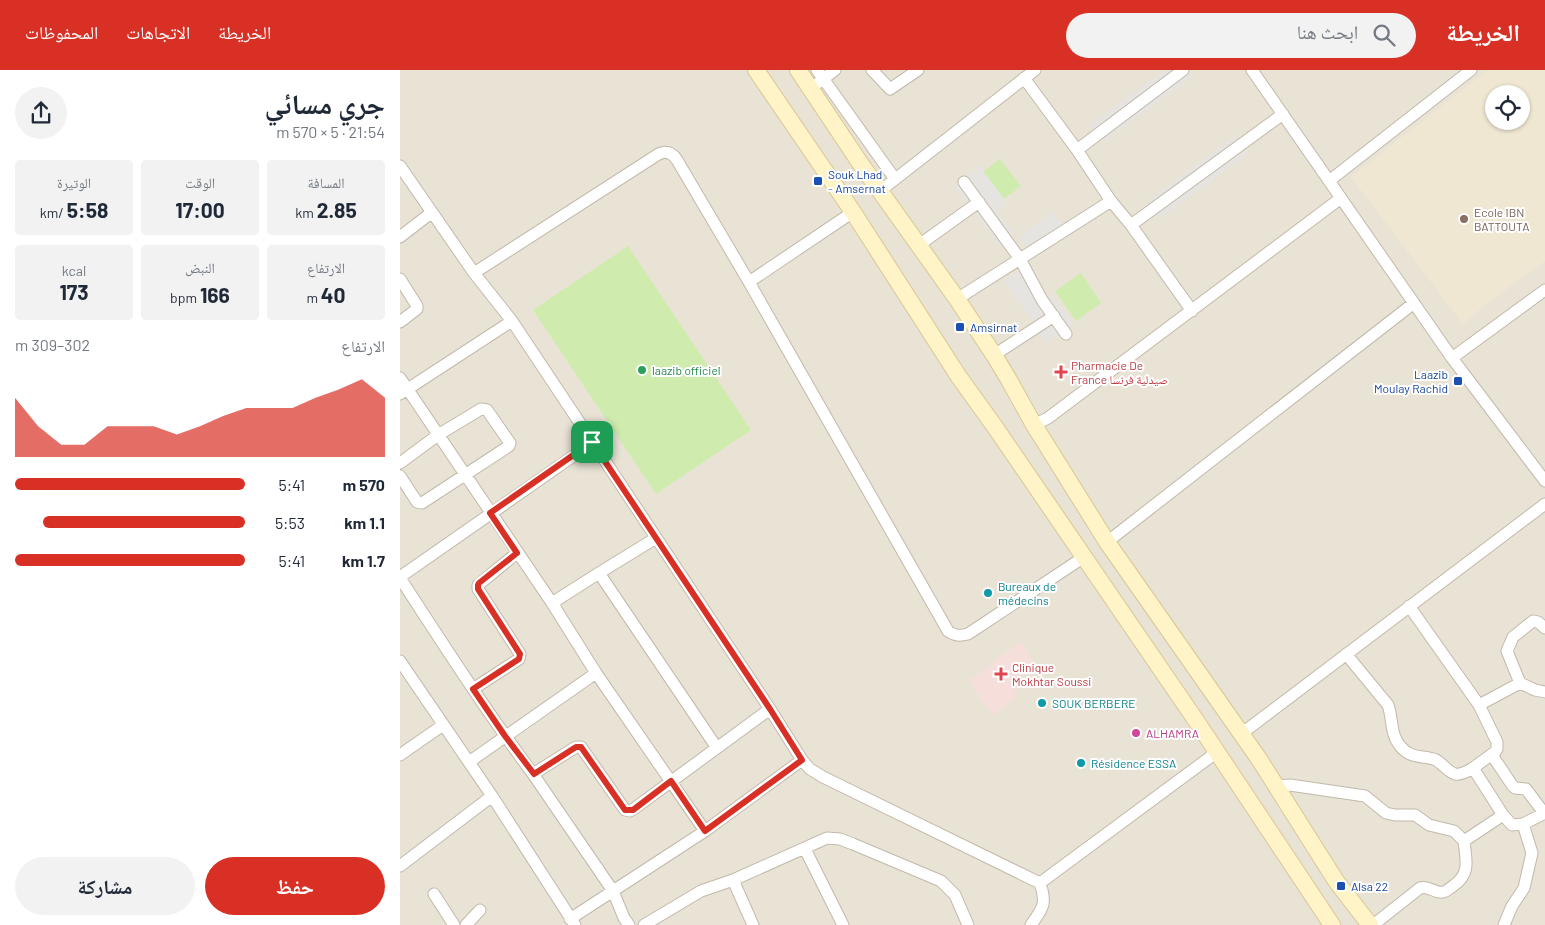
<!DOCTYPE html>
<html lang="ar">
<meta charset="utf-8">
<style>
:root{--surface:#fff;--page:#f2f2f3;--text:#1f2937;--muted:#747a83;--accent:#d93025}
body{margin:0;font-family:Barlow,"Noto Naskh Arabic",sans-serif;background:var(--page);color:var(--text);direction:rtl;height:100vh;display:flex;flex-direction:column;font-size:19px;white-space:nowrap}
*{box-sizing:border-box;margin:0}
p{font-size:16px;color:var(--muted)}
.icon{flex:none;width:28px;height:28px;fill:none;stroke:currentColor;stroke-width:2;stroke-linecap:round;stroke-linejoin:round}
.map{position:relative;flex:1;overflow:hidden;direction:ltr}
.drawer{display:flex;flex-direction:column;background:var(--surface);width:400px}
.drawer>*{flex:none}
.controls{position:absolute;left:1085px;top:15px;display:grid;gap:10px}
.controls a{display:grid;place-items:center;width:45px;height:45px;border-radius:50%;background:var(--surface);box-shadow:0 1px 4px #0004;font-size:25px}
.pin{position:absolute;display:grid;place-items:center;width:42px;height:42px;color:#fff;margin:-21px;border-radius:10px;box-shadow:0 2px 8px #0006}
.round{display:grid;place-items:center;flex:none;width:52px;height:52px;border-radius:26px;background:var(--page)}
.summary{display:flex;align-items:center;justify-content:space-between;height:85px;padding:0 15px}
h1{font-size:28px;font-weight:700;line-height:38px}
.stats{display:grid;grid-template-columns:repeat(3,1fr);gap:8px;height:85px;padding:5px 15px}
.stats div{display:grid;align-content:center;border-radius:5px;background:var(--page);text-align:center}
.stats b{font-size:21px;font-weight:700}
.stats small{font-size:14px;font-weight:400}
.stats p{font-size:14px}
.chart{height:140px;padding:10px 15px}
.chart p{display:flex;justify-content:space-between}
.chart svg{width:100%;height:90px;margin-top:5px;fill:var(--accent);opacity:.7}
.primary-button{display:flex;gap:10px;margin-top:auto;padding:10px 15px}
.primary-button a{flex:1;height:58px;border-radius:30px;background:var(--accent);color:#fff;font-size:20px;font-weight:700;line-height:58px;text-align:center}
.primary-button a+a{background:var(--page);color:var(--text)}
ul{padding:0 15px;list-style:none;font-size:16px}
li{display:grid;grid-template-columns:80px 60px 1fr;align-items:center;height:38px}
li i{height:12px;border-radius:6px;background:var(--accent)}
header{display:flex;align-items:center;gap:30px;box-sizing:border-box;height:70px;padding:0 25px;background:var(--accent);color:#fff}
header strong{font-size:24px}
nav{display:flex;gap:28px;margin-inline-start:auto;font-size:18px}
.search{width:350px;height:45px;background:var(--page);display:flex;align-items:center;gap:12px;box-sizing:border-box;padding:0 18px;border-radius:28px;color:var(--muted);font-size:19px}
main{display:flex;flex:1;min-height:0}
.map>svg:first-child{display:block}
.residential{fill:#e9e3d6;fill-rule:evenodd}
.education{fill:#efe7d1;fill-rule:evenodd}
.medical{fill:#f6dfdb}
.green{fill:#cfebae}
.parking{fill:#e6e4e0}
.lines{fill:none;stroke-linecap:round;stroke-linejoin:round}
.street-casing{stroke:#c1b9aa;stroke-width:13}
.secondary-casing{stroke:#d8c795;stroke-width:18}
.street{stroke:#fff;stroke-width:11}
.secondary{stroke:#fff3c8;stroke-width:16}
.route-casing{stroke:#fff;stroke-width:10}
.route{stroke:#d93025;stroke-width:6}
.transit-dot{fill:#1a4fb4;stroke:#fff;stroke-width:2}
.education-dot{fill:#8d6e63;stroke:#fff;stroke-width:2}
.leisure-dot{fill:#2e9e5b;stroke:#fff;stroke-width:2}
.health-dot{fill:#e0444e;stroke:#fff;stroke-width:2}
.culture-dot{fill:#0f9aa8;stroke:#fff;stroke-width:2}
.hotel-dot{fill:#d1479c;stroke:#fff;stroke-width:2}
.labels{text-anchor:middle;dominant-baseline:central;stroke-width:4;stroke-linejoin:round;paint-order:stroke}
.transit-label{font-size:12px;fill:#164399;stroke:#fff;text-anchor:start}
.education-label{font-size:12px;fill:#785e54;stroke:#fff;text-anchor:start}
.health-label{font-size:12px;fill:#be3a42;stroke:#fff;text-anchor:start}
.leisure-label{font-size:12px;fill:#27864d;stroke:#fff;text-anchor:start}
.culture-label{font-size:12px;fill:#0d838f;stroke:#fff;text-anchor:start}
.hotel-label{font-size:12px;fill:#b23c85;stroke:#fff;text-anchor:start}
</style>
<header>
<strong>الخريطة</strong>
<div class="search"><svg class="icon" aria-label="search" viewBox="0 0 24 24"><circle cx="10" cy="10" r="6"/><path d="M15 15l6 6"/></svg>ابحث هنا</div>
<nav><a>الخريطة</a><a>الاتجاهات</a><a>المحفوظات</a></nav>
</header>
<main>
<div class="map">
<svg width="1145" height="855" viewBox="0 0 1145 855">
<rect width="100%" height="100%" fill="#f5f1e8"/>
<!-- residential -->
<path class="residential" d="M0 0H1145V855H0ZM1094 24H1121V51H1094Z"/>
<!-- education -->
<path class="education" d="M1088 0H1145V191L1089 232 1063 254 951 107ZM1094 24H1121V51H1094Z"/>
<!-- medical -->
<path class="medical" d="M621 571 635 597 611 613 617 627 592 645 569 611Z"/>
<!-- green -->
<path class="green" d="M600 89 621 116 604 129 583 102Z
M228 176 351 360 256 424 133 240Z
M681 203 701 233 676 251 655 221Z"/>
<!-- parking -->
<path class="parking" d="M765 0H790L794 6 702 73 689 55Z
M835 66 848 84 761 148 748 130Z
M579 96 607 133 597 141 614 164 599 175 554 116Z
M652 142 666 159 632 185 619 168Z
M623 198 646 230 653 225 673 254 647 273 604 211Z"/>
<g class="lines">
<!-- street casing -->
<g class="street-casing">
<path id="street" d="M417 0 495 109
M472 0 490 19 518 0
M852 0 1052 288 1145 411
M624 8 677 80 711 131 731 155 792 241
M418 13 435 0
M677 80 783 0
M0 96 74 203 112 251 370 639 402 690 410 699 423 707 640 813 817 682
M929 111 1071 0
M564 112 620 189 711 131
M480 121 635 0
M731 155 883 44
M0 167 31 143
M519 175 579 132
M74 203 257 85C265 80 272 82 277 90L349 212 548 561C555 566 560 566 568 564L684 487
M0 209 17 236V239L0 252
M349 212 453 142
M557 229 620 189 642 230 666 264
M594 285 654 246
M1052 288 1145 220
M0 308 152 533 196 603 305 761
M0 324 112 251
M634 355 648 348 941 128
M0 393 38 365 81 339 87 340 110 373 109 376 22 433 17 432 0 406
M707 472 1014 233
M199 503 256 468
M0 507 192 373
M0 508C43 574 86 641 133 704L176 677H181L225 740 230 741 235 738 370 639
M152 533 199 503 317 678
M1009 536 1079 635 1097 672V679L1095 682 1073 698 1103 745 1112 755 1123 754 1145 743
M946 584 988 635C993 649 990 664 1000 676 1013 691 1023 684 1036 690 1043 694 1048 702 1055 704 1062 705 1068 701 1073 698
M0 591 92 726 175 855
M1120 613 1107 581 1113 567 1133 551 1138 552 1145 558
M73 619 119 589 120 584 78 519V515L117 483
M1079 635 1120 613 1135 620 1145 622
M841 664 1145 434
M0 685 43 655
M1092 685 1112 715 1115 718 1126 719 1144 743
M69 692 196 603
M133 704 213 821 224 848 229 855
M877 716 890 715 965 726 986 743 995 745H1015L1029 755 1054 761 1064 771 1103 745
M405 779 443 855
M0 796 92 726
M333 810 353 855
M34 824 54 855
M170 849 305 761 402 690
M66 855 80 840
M244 855 301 821 333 810 427 768 440 769 453 774 541 811 555 825 568 855
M631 855C643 838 647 834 640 813
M973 855 1020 818C1029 815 1035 824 1043 822 1046 822 1050 818 1053 816 1071 804 1066 790 1064 771
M1104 855 1112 836 1124 818 1132 783 1123 754"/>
</g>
<!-- secondary casing -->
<g class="secondary-casing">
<path id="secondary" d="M356 0 453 142 559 307 595 357 797 652 932 855
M398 0 460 93 557 229 594 285 609 310 634 355 707 472 859 689 936 811 970 855"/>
</g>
<!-- street -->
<use href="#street" class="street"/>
<!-- secondary -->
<use href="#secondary" class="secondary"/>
</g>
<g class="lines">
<!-- route casing -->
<g class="route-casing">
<path id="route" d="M192 372 370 639 402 690 305 761 271 711 233 740H225L181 677H176L134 704 105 666 73 619 119 589 120 584 78 519V515L79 513 117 483 90 443Z"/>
</g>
<!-- route -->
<use href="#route" class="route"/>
</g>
<!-- markers -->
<g class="transit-dot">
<rect x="413" y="106" width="10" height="10" rx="2.5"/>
<rect x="555" y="252" width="10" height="10" rx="2.5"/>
<rect x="1053" y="306" width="10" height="10" rx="2.5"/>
<rect x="936" y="811" width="10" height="10" rx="2.5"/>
</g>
<circle class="education-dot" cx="1064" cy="149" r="5"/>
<circle class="leisure-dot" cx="242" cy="300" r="5"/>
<g class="health-dot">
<path d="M658.5 294.5h5v5h5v5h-5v5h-5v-5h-5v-5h5z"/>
<path d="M598.5 596.5h5v5h5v5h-5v5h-5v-5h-5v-5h5z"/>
</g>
<g class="culture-dot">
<circle cx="588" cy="523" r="5"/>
<circle cx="642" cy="633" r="5"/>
<circle cx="681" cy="693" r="5"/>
</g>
<circle class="hotel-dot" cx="736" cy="663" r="5"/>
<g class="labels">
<!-- transit labels -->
<g class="transit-label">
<text x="428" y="104">Souk Lhad<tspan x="428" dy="14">- Amsernat</tspan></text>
<text x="570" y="257">Amsirnat</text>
<text x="1048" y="304" text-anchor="end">Laazib<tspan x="1048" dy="14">Moulay Rachid</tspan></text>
<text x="951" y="816">Alsa 22</text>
</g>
<!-- education labels -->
<g class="education-label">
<text x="1074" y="142">Ecole IBN<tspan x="1074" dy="14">BATTOUTA</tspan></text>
</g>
<!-- health labels -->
<g class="health-label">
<text x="671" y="295">Pharmacie De<tspan x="671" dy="14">France صيدلية فرنسا</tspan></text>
<text x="612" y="597">Clinique<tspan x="612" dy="14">Mokhtar Soussi</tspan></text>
</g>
<!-- leisure labels -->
<g class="leisure-label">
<text x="252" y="300">laazib officiel</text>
</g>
<!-- culture labels -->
<g class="culture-label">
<text x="598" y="516">Bureaux de<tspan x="598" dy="14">médecins</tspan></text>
<text x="652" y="633">SOUK BERBERE</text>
<text x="691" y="693">Résidence ESSA</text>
</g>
<!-- hotel labels -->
<g class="hotel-label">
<text x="746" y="663">ALHAMRA</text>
</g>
</g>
</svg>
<div class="controls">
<a><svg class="icon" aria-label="locate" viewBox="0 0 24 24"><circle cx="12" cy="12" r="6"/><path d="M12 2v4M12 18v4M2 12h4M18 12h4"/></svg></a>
</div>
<div class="pin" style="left:192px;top:372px;background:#1e9e55"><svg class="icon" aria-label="arrive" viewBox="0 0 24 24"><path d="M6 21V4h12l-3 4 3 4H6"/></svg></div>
</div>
<section class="drawer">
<div class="summary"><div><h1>جري مسائي</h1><p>21:54 · 5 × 570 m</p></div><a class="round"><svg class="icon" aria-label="share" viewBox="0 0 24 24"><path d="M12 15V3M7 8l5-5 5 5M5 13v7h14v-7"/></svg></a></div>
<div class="stats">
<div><p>المسافة</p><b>2.85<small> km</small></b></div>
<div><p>الوقت</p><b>17:00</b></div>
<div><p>الوتيرة</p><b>5:58<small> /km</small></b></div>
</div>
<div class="stats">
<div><p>الارتفاع</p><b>40<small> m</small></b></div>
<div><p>النبض</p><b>166<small> bpm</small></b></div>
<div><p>kcal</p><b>173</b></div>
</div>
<div class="chart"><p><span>الارتفاع</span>302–309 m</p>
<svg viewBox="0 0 160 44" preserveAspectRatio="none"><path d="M0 44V15L10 29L20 38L30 38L40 29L50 29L60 29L70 33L80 29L90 24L100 20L110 20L120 20L130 15L140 11L150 6L160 15V44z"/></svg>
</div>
<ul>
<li><b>570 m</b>5:41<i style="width:100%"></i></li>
<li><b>1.1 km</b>5:53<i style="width:88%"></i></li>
<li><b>1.7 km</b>5:41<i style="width:100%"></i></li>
</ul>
<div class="primary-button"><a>حفظ</a><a>مشاركة</a></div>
</section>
</main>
